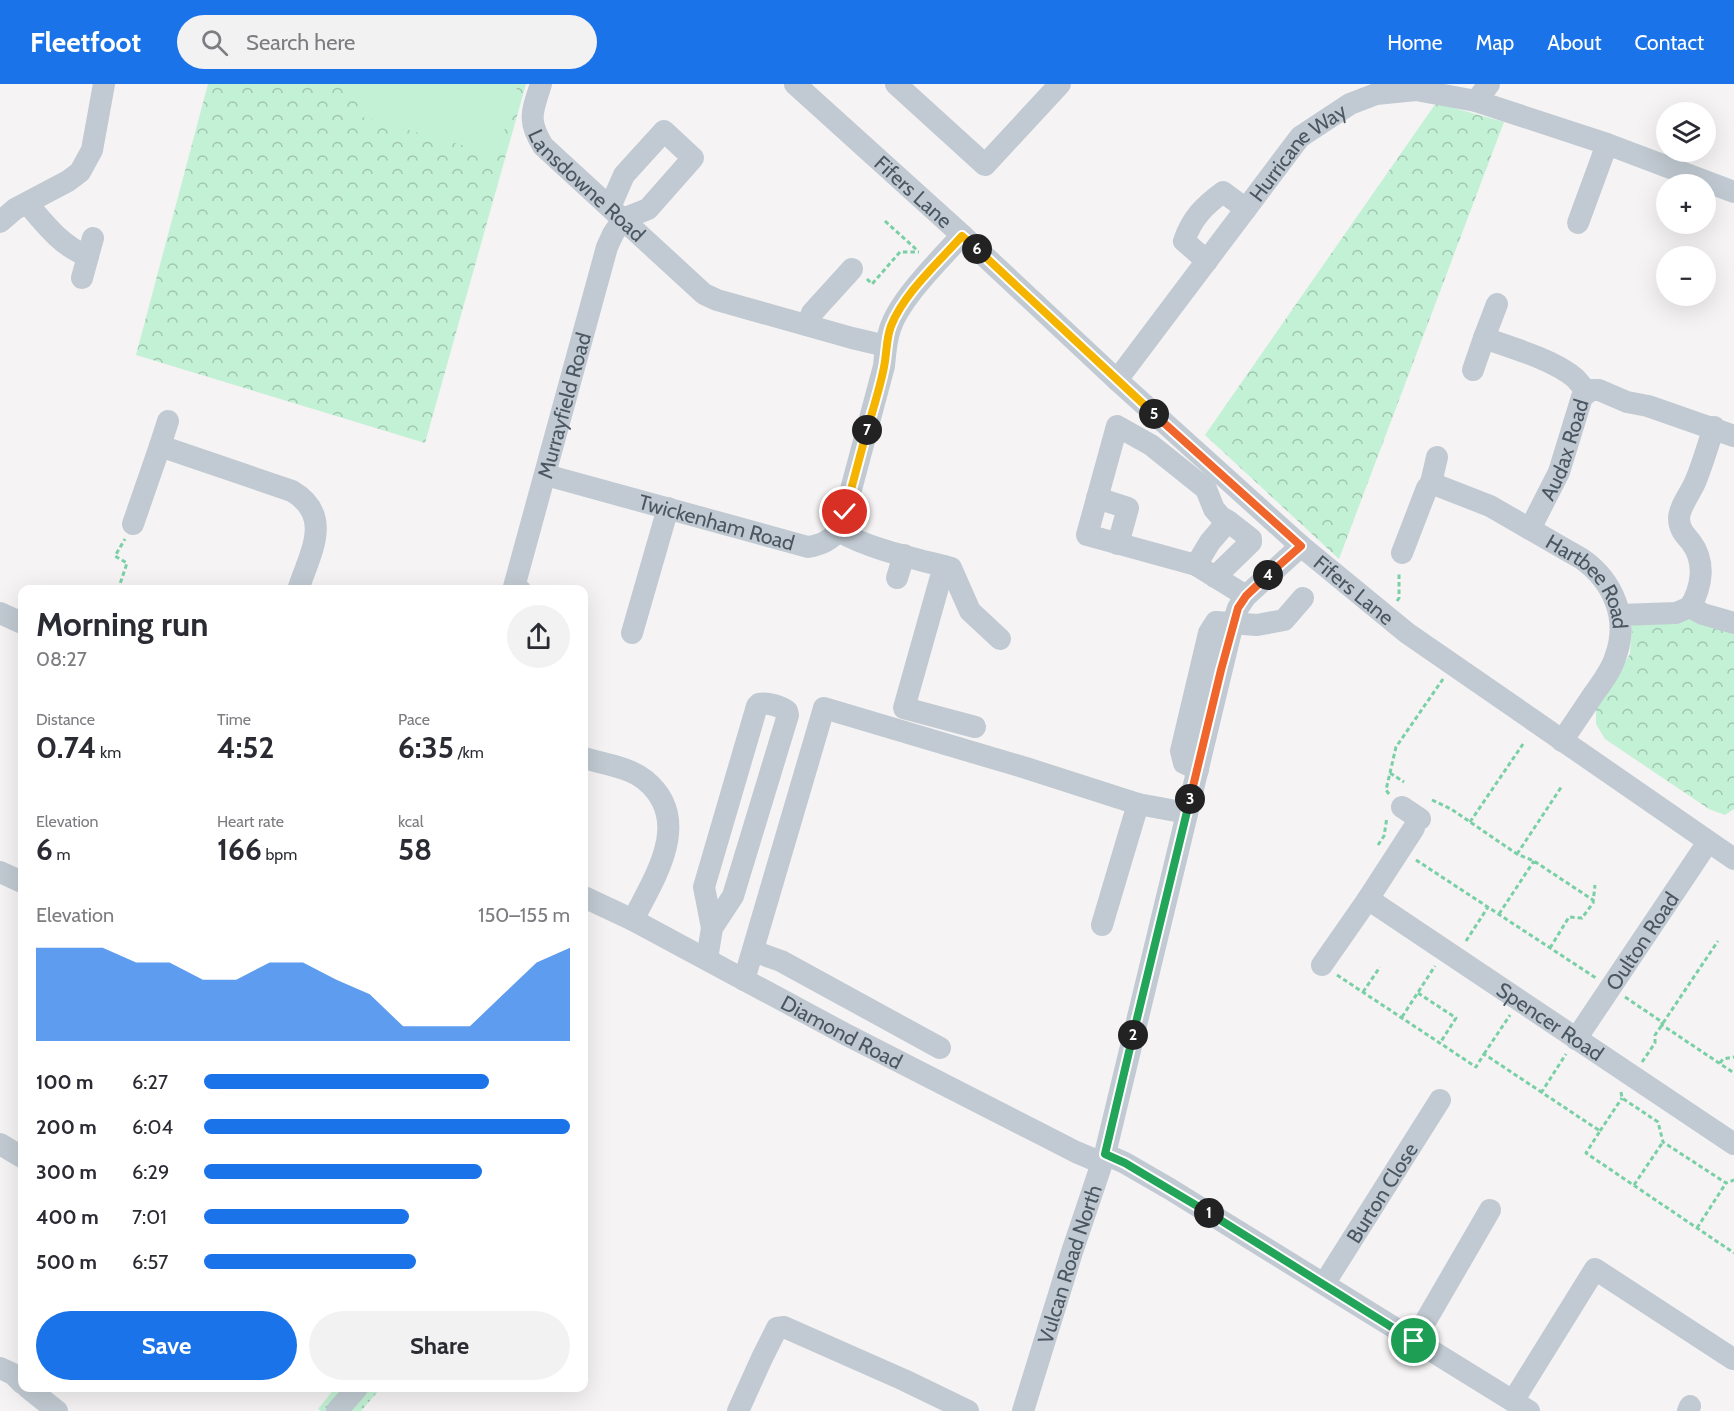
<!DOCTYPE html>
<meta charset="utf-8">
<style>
:root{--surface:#fff;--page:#f2f2f3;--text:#2b2b33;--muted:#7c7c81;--accent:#1a73e8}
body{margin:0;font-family:Cabin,sans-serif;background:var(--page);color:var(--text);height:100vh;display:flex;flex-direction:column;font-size:22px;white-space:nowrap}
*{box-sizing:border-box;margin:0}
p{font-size:20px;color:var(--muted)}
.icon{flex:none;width:33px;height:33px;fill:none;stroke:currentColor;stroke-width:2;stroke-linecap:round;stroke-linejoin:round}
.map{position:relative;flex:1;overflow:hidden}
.drawer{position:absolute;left:18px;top:501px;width:570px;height:807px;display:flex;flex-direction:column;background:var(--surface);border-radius:12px;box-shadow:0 6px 24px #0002}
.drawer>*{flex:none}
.fabs{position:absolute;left:1656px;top:18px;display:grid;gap:12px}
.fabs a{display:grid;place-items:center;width:60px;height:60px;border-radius:50%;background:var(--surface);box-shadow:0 6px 24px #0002;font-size:30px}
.pin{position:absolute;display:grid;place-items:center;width:51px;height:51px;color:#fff;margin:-26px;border:3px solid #fff;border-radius:50%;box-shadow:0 2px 6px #0007}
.km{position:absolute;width:30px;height:30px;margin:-15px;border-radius:50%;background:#222;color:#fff;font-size:16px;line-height:30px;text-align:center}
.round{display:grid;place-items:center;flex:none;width:63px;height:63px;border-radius:32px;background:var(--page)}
.headline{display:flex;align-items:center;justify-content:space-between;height:102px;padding:0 18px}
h1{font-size:33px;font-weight:800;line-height:45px}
.stats{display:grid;grid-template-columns:repeat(3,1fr);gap:9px;height:102px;padding:6px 18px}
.stats div{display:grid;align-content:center}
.stats b{font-size:30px;font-weight:800}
.stats small{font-size:16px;font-weight:400}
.stats p{font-size:16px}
.chart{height:168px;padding:12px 18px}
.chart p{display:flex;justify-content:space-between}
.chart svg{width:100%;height:108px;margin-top:6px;fill:var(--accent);opacity:.7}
.cta{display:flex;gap:12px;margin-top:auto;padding:12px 18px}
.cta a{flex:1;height:69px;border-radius:36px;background:var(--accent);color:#fff;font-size:24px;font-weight:800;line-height:69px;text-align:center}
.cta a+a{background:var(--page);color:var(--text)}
ul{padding:0 18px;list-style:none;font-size:20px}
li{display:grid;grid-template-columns:96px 72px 1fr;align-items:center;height:45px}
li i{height:15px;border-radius:8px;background:var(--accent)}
header{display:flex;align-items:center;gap:36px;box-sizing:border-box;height:84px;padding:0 30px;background:var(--accent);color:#fff}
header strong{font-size:28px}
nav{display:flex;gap:33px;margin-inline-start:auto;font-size:21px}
.search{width:420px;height:54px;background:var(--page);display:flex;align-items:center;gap:15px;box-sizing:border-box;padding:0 21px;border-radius:33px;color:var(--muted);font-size:22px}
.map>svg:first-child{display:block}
.grass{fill:url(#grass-dots)}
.forest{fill:url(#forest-crowns)}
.pitch{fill:#c3f1d5}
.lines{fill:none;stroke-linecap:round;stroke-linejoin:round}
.path{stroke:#7ad0a6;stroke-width:3;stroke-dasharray:4.5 3;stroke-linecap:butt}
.minor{stroke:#c1cad2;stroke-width:22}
.split-1-casing{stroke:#fff;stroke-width:12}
.split-2-casing{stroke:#fff;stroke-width:12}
.split-3-casing{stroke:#fff;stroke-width:12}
.split-4-casing{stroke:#fff;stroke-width:12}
.split-5-casing{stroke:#fff;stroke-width:12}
.split-6-casing{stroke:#fff;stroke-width:12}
.split-7-casing{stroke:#fff;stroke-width:12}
.split-8-casing{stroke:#fff;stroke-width:12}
.split-1{stroke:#22a559;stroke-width:8}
.split-2{stroke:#22a559;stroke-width:8}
.split-3{stroke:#22a559;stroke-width:8}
.split-4{stroke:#f0652b;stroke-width:8}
.split-5{stroke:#f0652b;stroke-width:8}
.split-6{stroke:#f5b400;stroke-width:8}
.split-7{stroke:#f5b400;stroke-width:8}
.split-8{stroke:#f5b400;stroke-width:8}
.labels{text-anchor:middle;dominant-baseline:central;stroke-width:4.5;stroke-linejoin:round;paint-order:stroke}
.street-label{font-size:21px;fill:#4a5661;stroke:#fff}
</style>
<header>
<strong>Fleetfoot</strong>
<div class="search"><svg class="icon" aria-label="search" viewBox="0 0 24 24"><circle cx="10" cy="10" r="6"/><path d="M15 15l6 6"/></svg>Search here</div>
<nav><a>Home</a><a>Map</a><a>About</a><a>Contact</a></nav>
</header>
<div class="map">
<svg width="1734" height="1327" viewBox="0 0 1734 1327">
<defs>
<pattern id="grass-dots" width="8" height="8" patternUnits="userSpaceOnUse" patternTransform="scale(1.5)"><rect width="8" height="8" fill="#c3f1d5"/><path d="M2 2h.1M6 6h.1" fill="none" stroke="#a0c6b0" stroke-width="1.8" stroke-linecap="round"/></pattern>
<pattern id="forest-crowns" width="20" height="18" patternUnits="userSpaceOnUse" patternTransform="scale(1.5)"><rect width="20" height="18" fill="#c3f1d5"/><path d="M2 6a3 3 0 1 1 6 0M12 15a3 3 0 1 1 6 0" fill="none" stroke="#a0c6b0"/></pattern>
</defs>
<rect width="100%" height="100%" fill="#f5f3f3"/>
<!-- grass -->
<path class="grass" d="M335 1304H381L361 1327H321L318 1325Z"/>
<!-- forest -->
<path class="forest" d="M208 0H526L425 359 136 271Z
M1436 19 1504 38 1339 475 1205 351Z
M1689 534 1734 546V725L1725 731 1709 725 1605 655 1596 640V623L1630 570 1632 541Z"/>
<!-- pitch -->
<path class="pitch" d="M364 0H518L497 71 355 31Z"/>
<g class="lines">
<!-- path -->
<path class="path" d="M885 137 918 167
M867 195 872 200 900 168H919
M118 506 127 479 115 472 125 455
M1397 517 1399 514V488
M1390 689 1404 698
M1389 710 1386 706 1396 663 1443 595
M1432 716 1451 725 1517 770 1534 777 1593 816
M1470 738 1523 660
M1378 761 1384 752 1387 733
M1517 770 1562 702
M1416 776 1596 894
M1499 830 1534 777
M1466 857 1488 823
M1550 864 1569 833 1582 834 1593 819 1595 801
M1337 891 1476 983 1484 970 1600 1047 1586 1069 1734 1169
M1363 908 1380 883
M1418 909 1456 934 1440 959
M1625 913 1662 938V941L1734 989
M1402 933 1435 882
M1663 939 1718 857
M1484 970 1510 931
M1642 978 1655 959V951L1662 941
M1720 979 1723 975 1734 973
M1621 1008 1622 1014 1658 1038 1663 1058 1726 1099 1734 1096
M1541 1009 1566 970
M1600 1047 1622 1014
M1634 1101 1663 1058
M1697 1144 1726 1099"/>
<!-- minor -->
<g class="minor">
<path id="s1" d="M541 0C532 28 527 36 543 62L704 210 717 216 852 254 886 262"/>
<path id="s2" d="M795 0 962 151 1117 296 1301 462 1407 549 1734 775"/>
<path d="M896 0 985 81 1060 0"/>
<path d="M1476 17 1489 0"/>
<path d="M27 119C44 139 62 163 88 172L93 154"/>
<path d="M0 138 15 125 68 97 80 88 92 66 104 0"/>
<path d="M1578 139 1607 60"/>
<path d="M1207 177 1184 157C1192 134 1204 122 1223 108L1246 125"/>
<path d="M82 194 88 172"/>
<path d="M1497 220 1484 254C1510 263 1554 276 1575 294 1579 298 1583 303 1586 308"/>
<path d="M807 241 812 229 852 185"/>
<path d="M1473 286 1484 254"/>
<path id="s3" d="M1117 296 1300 53 1350 20 1376 10 1416 6 1476 17 1607 60 1734 108"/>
<path d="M168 337 160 362 292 407C334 432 310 469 298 506"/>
<path id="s4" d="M1437 373 1431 399 1490 422 1582 475C1613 497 1629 534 1616 571 1612 586 1602 598 1593 611 1583 626 1573 641 1562 657"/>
<path id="s5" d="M546 391 808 463C821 461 830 457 838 447 872 466 913 474 951 484L970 527 1000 555"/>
<path d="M1097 414 1128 424 1118 460"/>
<path d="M133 440 160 362"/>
<path id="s6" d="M1530 445 1559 388 1582 313 1591 306H1599L1627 318 1648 322 1734 352"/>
<path d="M838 447 845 428 884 282C885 270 886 257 890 245 900 214 940 176 962 151"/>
<path d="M1402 469 1427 404 1431 399"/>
<path d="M1196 481 1210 458 1228 437"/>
<path d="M944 482 904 624 975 643"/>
<path d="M1215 493 1251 458V455L1228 437 1221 433 1214 425 1206 405 1151 361 1117 342 1087 451 1196 481 1246 512"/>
<path d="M897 494 904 471"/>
<path id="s7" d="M520 506 514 503 607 163 613 150 623 135 648 125 693 74 664 47 624 91 610 123"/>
<path d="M1690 523C1702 503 1706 478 1691 458 1685 451 1679 445 1679 434 1680 421 1691 409 1696 396 1703 379 1708 361 1714 343"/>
<path d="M0 529 22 539"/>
<path d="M1620 531 1676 529 1690 523 1703 530 1734 539"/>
<path d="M632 549 668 424"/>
<path d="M584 674C603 680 629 683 645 696 694 736 654 794 633 836"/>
<path d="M1198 686 1184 679 1181 667 1209 549 1216 538 1257 541 1284 536 1303 514"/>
<path d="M1138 720 1187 729"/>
<path d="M1402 723 1420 735"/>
<path d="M0 788 22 798"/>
<path id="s8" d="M584 813 633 836 847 951 1035 1047 1076 1068 1102 1079"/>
<path d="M1368 815 1414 744"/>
<path d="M753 867 781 877 940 964"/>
<path d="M707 875 712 844 733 812 788 631 787 627C780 622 767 618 759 620L757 622 704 803 712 844"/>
<path id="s9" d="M1322 881 1368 815 1734 1060"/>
<path d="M744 896 824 624 1026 684 1138 720 1102 841"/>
<path id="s10" d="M1576 955 1708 758"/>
<path d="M0 1060 22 1073"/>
<path d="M1105 1070 1125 1079 1170 1105 1529 1327"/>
<path id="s11" d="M1324 1200 1440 1016"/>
<path d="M1414 1257 1490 1126"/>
<path d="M0 1284 13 1290 22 1299"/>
<path d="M28 1304 57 1327"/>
<path d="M1513 1317 1595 1185 1733 1275"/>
<path d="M337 1327 357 1304"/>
<path d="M738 1327 762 1274 777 1244 784 1243 904 1296 968 1327"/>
<path id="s12" d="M1023 1327 1072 1168 1105 1070 1233 539 1238 524 1246 512 1301 462"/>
<path d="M1688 1327 1690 1322"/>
</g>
</g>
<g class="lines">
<!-- split-1 casing -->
<g class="split-1-casing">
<path id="split-1" d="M1209 1129 1414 1257"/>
</g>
<!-- split-2 casing -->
<g class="split-2-casing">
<path id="split-2" d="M1133 951 1105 1070 1125 1079 1209 1129"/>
</g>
<!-- split-3 casing -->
<g class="split-3-casing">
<path id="split-3" d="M1133 951 1190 715"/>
</g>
<!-- split-4 casing -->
<g class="split-4-casing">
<path id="split-4" d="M1190 715 1221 586 1238 524 1246 512 1268 491"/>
</g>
<!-- split-5 casing -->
<g class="split-5-casing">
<path id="split-5" d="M1154 330 1301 462 1268 491"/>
</g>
<!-- split-6 casing -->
<g class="split-6-casing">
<path id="split-6" d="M977 165 1154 330"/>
</g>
<!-- split-7 casing -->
<g class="split-7-casing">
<path id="split-7" d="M867 346C873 325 880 304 884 283 887 269 886 255 891 242 904 209 939 178 962 152L977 165"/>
</g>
<!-- split-8 casing -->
<g class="split-8-casing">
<path id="split-8" d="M845 428 867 346"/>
</g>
<!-- split-1 -->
<use href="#split-1" class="split-1"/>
<!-- split-2 -->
<use href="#split-2" class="split-2"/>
<!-- split-3 -->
<use href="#split-3" class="split-3"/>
<!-- split-4 -->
<use href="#split-4" class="split-4"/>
<!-- split-5 -->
<use href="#split-5" class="split-5"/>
<!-- split-6 -->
<use href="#split-6" class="split-6"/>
<!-- split-7 -->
<use href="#split-7" class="split-7"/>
<!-- split-8 -->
<use href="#split-8" class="split-8"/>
</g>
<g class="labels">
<!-- street labels -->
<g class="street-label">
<text stroke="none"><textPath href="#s3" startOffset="292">Hurricane Way</textPath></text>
<text stroke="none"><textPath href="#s1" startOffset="124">Lansdowne Road</textPath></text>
<text stroke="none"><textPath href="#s2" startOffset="160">Fifers Lane</textPath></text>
<text stroke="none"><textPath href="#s7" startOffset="195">Murrayfield Road</textPath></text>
<text stroke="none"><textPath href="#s6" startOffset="87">Audax Road</textPath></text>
<text stroke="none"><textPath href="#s5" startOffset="177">Twickenham Road</textPath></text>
<text stroke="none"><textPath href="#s4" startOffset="218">Hartbee Road</textPath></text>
<text stroke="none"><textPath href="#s2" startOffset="754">Fifers Lane</textPath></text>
<text stroke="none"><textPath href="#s10" startOffset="118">Oulton Road</textPath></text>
<text stroke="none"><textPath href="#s9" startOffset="300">Spencer Road</textPath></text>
<text stroke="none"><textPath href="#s8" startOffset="291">Diamond Road</textPath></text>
<text stroke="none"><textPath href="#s11" startOffset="108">Burton Close</textPath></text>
<text stroke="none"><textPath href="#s12" startOffset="154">Vulcan Road North</textPath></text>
</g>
</g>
</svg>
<div class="fabs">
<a><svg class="icon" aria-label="layers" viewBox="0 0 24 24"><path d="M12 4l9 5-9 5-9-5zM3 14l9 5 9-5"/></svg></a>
<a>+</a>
<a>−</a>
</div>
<div class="pin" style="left:1414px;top:1257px;background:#1e9e55"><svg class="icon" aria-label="arrive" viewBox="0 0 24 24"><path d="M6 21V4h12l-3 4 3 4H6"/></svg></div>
<div class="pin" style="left:845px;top:428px;background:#d93025"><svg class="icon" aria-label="check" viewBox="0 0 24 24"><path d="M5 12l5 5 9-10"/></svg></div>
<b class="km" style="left:1209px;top:1129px">1</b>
<b class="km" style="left:1133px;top:951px">2</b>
<b class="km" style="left:1190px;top:715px">3</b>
<b class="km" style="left:1268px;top:491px">4</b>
<b class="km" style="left:1154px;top:330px">5</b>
<b class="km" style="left:977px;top:165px">6</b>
<b class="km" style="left:867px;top:346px">7</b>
<section class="drawer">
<div class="headline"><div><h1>Morning run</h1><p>08:27</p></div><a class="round"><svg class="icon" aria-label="share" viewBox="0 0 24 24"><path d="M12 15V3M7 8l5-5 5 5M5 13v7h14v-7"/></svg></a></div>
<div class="stats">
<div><p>Distance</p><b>0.74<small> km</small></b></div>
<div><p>Time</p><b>4:52</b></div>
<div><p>Pace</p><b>6:35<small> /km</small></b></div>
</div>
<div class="stats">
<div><p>Elevation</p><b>6<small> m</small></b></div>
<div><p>Heart rate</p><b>166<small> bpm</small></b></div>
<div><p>kcal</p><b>58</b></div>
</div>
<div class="chart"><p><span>Elevation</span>150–155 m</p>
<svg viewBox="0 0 160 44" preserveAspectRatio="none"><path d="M0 44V6L10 6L20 6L30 12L40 12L50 19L60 19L70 12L80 12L90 19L100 25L110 38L120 38L130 38L140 25L150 12L160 6V44z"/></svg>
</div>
<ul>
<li><b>100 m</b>6:27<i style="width:78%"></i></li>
<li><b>200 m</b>6:04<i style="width:100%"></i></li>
<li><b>300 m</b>6:29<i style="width:76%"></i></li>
<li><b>400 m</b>7:01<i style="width:56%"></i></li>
<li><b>500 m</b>6:57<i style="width:58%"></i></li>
</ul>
<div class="cta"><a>Save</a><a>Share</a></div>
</section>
</div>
